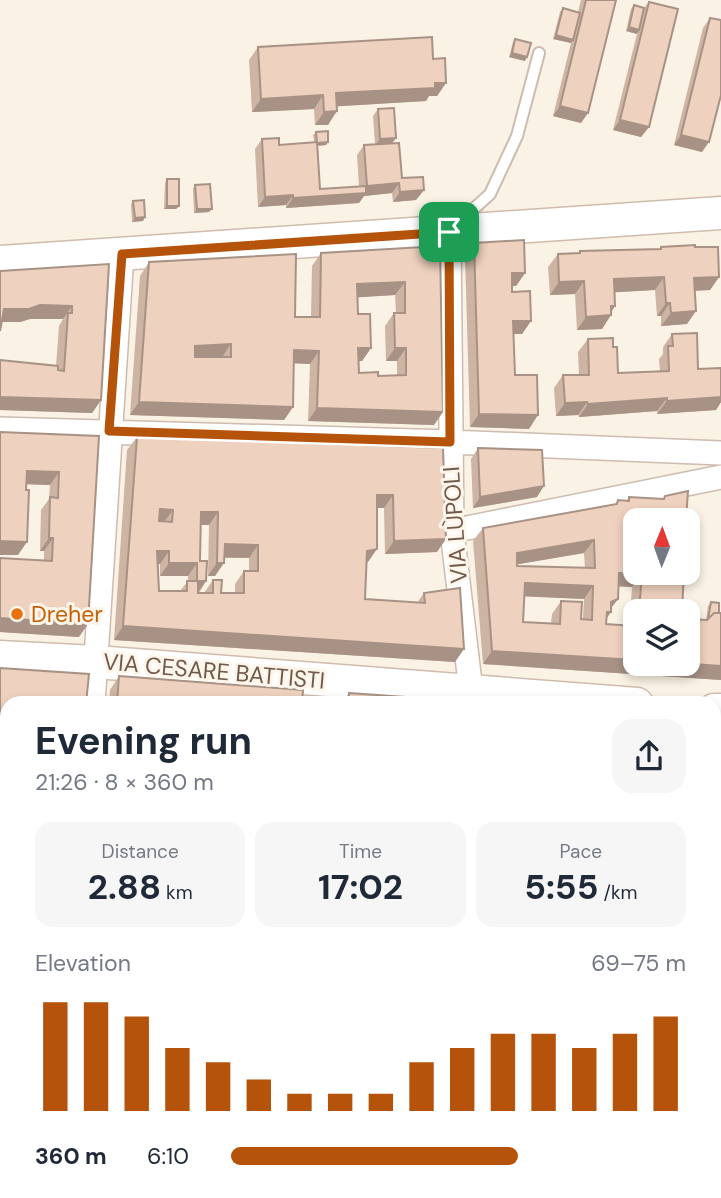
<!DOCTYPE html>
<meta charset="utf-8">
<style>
:root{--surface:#fff;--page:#f6f6f7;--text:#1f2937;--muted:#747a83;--accent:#b45309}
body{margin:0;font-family:"DM Sans",sans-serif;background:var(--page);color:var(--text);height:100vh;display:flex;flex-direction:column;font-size:26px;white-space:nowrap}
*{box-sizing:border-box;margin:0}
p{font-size:23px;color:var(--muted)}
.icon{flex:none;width:38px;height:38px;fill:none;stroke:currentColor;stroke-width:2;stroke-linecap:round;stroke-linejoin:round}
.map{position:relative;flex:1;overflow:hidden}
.side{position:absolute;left:0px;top:696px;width:721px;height:502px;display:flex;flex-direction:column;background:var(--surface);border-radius:21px 21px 0 0;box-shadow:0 4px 10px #0003}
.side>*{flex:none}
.needle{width:46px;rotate:1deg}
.buttons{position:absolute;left:623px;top:508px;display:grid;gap:14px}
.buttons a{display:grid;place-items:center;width:77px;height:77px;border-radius:14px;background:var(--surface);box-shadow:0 4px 10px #0003;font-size:35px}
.pin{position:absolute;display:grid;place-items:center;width:60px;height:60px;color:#fff;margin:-30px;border-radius:14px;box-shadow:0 4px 10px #0006}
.round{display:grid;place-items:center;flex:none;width:74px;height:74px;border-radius:21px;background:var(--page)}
.summary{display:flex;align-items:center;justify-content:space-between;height:119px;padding:0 35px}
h1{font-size:38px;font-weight:700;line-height:52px}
.stats{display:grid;grid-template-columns:repeat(3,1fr);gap:10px;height:119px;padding:7px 35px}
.stats div{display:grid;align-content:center;border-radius:18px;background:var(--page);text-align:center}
.stats b{font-size:35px;font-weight:700}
.stats small{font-size:19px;font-weight:400}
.stats p{font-size:19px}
.chart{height:196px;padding:14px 35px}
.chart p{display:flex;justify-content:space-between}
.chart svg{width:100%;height:126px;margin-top:7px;stroke:var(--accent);stroke-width:6}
ul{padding:0 35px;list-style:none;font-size:23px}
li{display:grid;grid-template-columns:112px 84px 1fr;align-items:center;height:52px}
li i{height:18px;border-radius:9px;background:var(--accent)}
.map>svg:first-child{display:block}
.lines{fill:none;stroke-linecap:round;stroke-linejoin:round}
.service-casing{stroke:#cdbcaf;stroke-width:14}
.minor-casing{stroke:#cdbcaf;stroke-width:26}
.secondary-casing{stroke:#d0bcac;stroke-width:35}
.service{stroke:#fff;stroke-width:10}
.minor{stroke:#fff;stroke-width:23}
.secondary{stroke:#fff;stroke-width:32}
.wall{fill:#cdb4a3;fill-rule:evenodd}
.shaded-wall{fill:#a79285}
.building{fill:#eed1be;stroke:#a79285;stroke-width:2;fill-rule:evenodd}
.route-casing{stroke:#fff;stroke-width:14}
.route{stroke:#b45309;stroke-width:9}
.food-dot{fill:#e8710a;stroke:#fef6ea;stroke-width:2.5}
.labels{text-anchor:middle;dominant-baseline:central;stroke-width:6;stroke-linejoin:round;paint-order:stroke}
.street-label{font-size:23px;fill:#71594c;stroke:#fef6ea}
.food-label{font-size:23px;fill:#c56008;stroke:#fef6ea;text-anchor:start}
</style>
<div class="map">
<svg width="721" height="1198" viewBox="0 0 721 1198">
<rect width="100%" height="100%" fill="#faf2e4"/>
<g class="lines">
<!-- service casing -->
<g class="service-casing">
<path id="service" d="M458 223 490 194 517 136 539 53"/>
</g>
<!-- minor casing -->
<g class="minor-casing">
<path id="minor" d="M449 232 452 531 471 691
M0 429 450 442 721 453
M452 531 721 477
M93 704 122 254
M0 831 7 833
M714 1058 721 1061
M0 1170 7 1172
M85 1192 110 1198
M439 1198 441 1192
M665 1198 667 1192"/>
</g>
<!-- secondary casing -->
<g class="secondary-casing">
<path id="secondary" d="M0 262 721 213
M0 657 96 662 637 704
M714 710H721"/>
</g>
<!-- service -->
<use href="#service" class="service"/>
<!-- minor -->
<use href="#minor" class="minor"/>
<!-- secondary -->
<use href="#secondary" class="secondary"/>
</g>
<!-- wall -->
<path class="wall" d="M581 0H616L581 123 553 116 571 43 553 39 560 12 563 8 578 12Z
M649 2V127L641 137 613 130 637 34 626 31 631 9 634 5 644 8Z
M710 18 702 152 674 145 703 28Z
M515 39 525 61 509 57 513 42Z
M258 47 433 59 446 83 437 96H429L426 101 337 106 328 125H315L314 109 252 112 249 60Z
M378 109 392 143 402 178 424 190 416 200 393 202 392 193 364 196 359 203 286 208V205L258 207 255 149 262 139 279 145 314 142 313 135 316 132 328 142 326 145 318 146 320 189 359 186 357 155 364 145 375 144 373 116Z
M167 179 179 206 176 209H164L165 183Z
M195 185 209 212 194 213 193 189Z
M133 201 145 217 143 221 132 222 131 204Z
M474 243 525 273 516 286H512V292L531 321 522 334H513L515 375 529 429 470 427 465 256Z
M440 246 434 425 308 421 310 364 294 363 293 407 284 420 130 415 140 276 149 262 295 317H311L312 266 321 253ZM395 295 396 313H394L385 326 386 361H397V376H378L359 373V361H362L371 348 358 314 357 297Z
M661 247H695L719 277 710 290 695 291 687 324 661 326V316H657L655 290 614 292 615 306 602 329 577 330 575 294 550 295 548 267 558 254 578 253 580 251 660 249Z
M109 264 101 400 92 413 0 410V360L56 366 59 326 63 319H30L20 322H2L0 271Z
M672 334 698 369 721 368V402L716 410 657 414V411L579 417 578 415 556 416 554 388 563 375H579L578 352 588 339 613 347 618 373 660 371 659 359 663 354V347Z
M0 432 99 436 79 637 0 632V558L44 560V551H40L41 510 49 499 50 485 26 484 18 555H0Z
M137 437 443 448 437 552 385 554 384 508H377L368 562 366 563 365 599 417 603 424 593 455 662 114 640 127 450ZM201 525H209L208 576H215L224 558H249V571H244L235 584V593H221L213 580 204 593H199L206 581 200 561ZM157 564H160V576H188V581L180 591H159Z
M478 448 537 497 473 508 471 459Z
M665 496 684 572 682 611H635V663L706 620 708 606 711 602 719 613 721 680 483 664 473 541 483 528 615 504 618 500 626 501 629 497 663 499ZM584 553 585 568 517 566V564ZM618 586 632 587 630 616 624 625 606 624 607 618 611 612V608L618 599ZM524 596 584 599 583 619H581L561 601 552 614 551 623 523 622Z
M119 676 302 704H109L110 690Z
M349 693 504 704H342Z
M714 915 721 917V1032L714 1029Z
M718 1061 721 1062V1198H678L679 1192H714V1067Z
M7 1072V1127L2 1147 0 1150V1092Z
M331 1192H385L381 1198H334Z
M461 1192H487L486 1195 499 1198H459Z
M517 1192H555L554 1198H515Z
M614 1192H651L650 1198H612Z"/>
<!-- shaded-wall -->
<path class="shaded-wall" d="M629 27 639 30 637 34 626 31Z
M556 35 573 40 571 43 553 39Z
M512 53 527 57 525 61 509 57Z
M435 83H446L437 96H429L426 101 327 107 336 93Z
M323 95 314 109 252 112 261 99Z
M560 106 588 113 581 123 553 116Z
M337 111 328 125H315L324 112Z
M620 120 649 127 641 137 613 130Z
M681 135 709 142 702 152 674 145Z
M396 138 391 145 375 146 380 139Z
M328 142 326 145 314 146 317 143Z
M399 183 392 193 364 196 359 203 286 208 293 198 367 186Z
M424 190 416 200 393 202 400 192Z
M293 195 286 205 258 207 265 197Z
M167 206H179L176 209H164Z
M197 209H212L209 212 194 213Z
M145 217 143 221 132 222 135 218Z
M512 273H525L516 286H502Z
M664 277 655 290 604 293 614 279Z
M719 277 710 290 685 291 694 278Z
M584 281 575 294 550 295 559 282Z
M405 282 395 295 348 298 357 284Z
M666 303H670L661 316H657Z
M40 305 72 306 63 319H30L20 322H0L4 309Z
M611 306H615L608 316 611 315 602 329 577 330 586 317Z
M696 311 687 324 661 326 671 313Z
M513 321H531L522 334H504Z
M231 344 222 357 186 359 195 346Z
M358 348H371L362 361H349Z
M395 348H406L397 361H386Z
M294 350 319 351 310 364 285 363Z
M0 397 101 400 92 413 0 410Z
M721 397V402L716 410 657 414 667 401Z
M667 398 657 411 579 417 588 404Z
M139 402 293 407 284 420 130 415Z
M587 402 578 415 556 416 565 403Z
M317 408 443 412 434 425 308 421Z
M479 414 538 415 529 429 470 427Z
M27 471 59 472 50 485 18 484Z
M544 486 537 497 473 508 480 497Z
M377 495H393L384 508H367Z
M160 509 173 510 163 523H151Z
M201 512H218L209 525H192Z
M49 538H53L44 551H40Z
M446 539 437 552 385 554 394 541Z
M594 540 584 553 508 566 517 553Z
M0 541 27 542 18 555H0Z
M225 544 258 545 249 558 217 557Z
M377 549 368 562 357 564 367 551Z
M157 551H169L160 564H147Z
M169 563H197L188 576H160Z
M217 563H224L215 576H208Z
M619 573 642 574 632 587 609 586Z
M198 581H206L197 594Z
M525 583 593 586 584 599 516 596Z
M618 599 608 612H611L601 625 611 602Z
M0 618 88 624 79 637 0 632Z
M123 626 464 649 455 662 114 640Z
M492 651 635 660V663H678L721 666V680L483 664Z
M0 735H6L0 743Z
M719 760H721V775L714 774Z
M0 792 7 794V811L0 808Z
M0 971 7 973V989L0 987Z
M714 1109 721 1110V1115L715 1124 714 1123Z
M377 1192H385L381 1198H365Z
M620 1193 630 1195 628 1198H616Z"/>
<!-- building -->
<path class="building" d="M586 0H616L588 113 560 106Z
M649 2 678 9 649 127 620 120Z
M634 5 644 8 639 30 629 27Z
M563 8 580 13 573 40 556 35Z
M710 18 721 20V95L709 142 681 135Z
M432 37 433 59 445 58 446 83H435V88L336 93 337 111 324 112 323 95 261 99 258 47Z
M515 39 531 43 527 57 512 53Z
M394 108 396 138 380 139 378 109Z
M328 131V142L317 143 316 132Z
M279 138V145L317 142 320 189 366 186V193L293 198V195L265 197 262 139Z
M399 143 402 178 423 177 424 190 400 192 399 183 367 186 364 145Z
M167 179H179V206H167Z
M210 184 212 209H197L195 185Z
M144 200 145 217 135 218 133 201Z
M524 240 525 273H512V292L530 291 531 321H513L515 375H537L538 415 479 414 474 243Z
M695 245V247H718L719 277 694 278 696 311 671 313 670 303H666L664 277 614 279 615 306H611V315L586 317 584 281 559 282 558 254 580 253V251L661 249V247Z
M440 246 443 412 317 408 319 351 294 350 293 407 139 402 149 262 296 254 295 317H320L321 253ZM405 282V313H394L395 348H406V375L378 376V372L359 373 358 348H371L370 314H358L357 284ZM231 344V357H195V346Z
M109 264 101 400 0 397V360L58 366V370L64 371 68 313H72V306L40 305 29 309H4L0 331V271Z
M697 333 698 369 721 368V397L667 401V398L588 404 587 402 565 403 563 375H589L588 339 613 338V347H617L618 373 669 371 668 346H673L672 334Z
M0 432 99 436 88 624 0 618V558L52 561 53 538H49L50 497 58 498 59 472 27 471 26 490H29L27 542 0 541Z
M137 437 443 448 446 539 394 541 393 495H377V549L367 551 365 599 425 603 424 593 460 588 464 649 123 626ZM160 509 173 510 172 522 159 521ZM201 512H218L217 563H224L225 544 258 545V571H244V593H221L222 580H213V593H198V581H206L207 561H200ZM157 551H169V563H197V581H187V591H159Z
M478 448 542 450 544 486 480 497Z
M688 491 686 520H635V572H684L682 611H639L642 574 619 573 618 599 611 602V612H607L606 624 633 626V612H635V660L492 651 483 528 617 504 618 500 629 501V497L664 499 665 496ZM594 540 595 568 517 566V553ZM525 583 593 586 592 620 581 619 582 602 561 601 560 624 523 622Z
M711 602 719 603V613H714L708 619Z
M714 613H721V666L678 663H688V619L707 620Z
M0 668 89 674 86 704H7L6 735H0Z
M119 676 303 690 302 704H117Z
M349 693 504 704H348Z
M714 718H721V760H719L716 792 721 794V821L714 844Z
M0 752 7 753V794L0 792Z
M0 861 7 863V872L2 879V881H0Z
M7 872V973L0 971V881H5Z
M714 915 721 917V1015L714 1012Z
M718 1061 721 1062V1110L714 1109V1077Z
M7 1085V1127L2 1147 0 1146V1106Z
M714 1121 721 1122V1198H684L685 1192H714Z
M168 1192H189L192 1198H156Z
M346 1192H377L365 1198H350Z
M467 1192H487L486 1195 499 1198H465Z
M522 1192H555L554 1198H521Z
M620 1192H651L650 1198H629L630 1195 620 1193Z"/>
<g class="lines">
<!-- route casing -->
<g class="route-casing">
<path id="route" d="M449 232 450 442 109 431 122 254Z"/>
</g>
<!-- route -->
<use href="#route" class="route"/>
</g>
<!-- markers -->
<circle class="food-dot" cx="17" cy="614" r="7"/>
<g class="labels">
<!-- street labels -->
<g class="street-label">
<text transform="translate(455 525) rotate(-94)">VIA LÙPOLI</text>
<text transform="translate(214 671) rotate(5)">VIA CESARE BATTISTI</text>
</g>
<!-- food labels -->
<g class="food-label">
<text x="31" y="614">Dreher</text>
</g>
</g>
</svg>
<div class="buttons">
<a><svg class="needle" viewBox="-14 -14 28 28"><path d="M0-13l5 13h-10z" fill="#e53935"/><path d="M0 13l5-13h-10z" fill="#747a83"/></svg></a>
<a><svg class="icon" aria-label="layers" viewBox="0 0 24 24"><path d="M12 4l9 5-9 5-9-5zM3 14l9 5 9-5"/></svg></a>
</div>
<div class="pin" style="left:449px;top:232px;background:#1e9e55"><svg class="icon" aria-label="arrive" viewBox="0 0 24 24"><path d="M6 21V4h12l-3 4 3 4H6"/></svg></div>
<section class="side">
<div class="summary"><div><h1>Evening run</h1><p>21:26 · 8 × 360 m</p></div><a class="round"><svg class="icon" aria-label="share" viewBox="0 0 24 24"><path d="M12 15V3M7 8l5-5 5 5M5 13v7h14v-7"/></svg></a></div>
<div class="stats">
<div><p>Distance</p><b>2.88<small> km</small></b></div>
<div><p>Time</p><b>17:02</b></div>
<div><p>Pace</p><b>5:55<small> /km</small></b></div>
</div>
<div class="chart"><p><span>Elevation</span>69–75 m</p>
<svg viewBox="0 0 160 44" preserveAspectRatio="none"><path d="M5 44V6M15 44V6M25 44V11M35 44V22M45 44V27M55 44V33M65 44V38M75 44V38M85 44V38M95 44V27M105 44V22M115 44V17M125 44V17M135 44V22M145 44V17M155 44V11"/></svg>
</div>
<ul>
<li><b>360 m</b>6:10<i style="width:63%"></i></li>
</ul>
</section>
</div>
